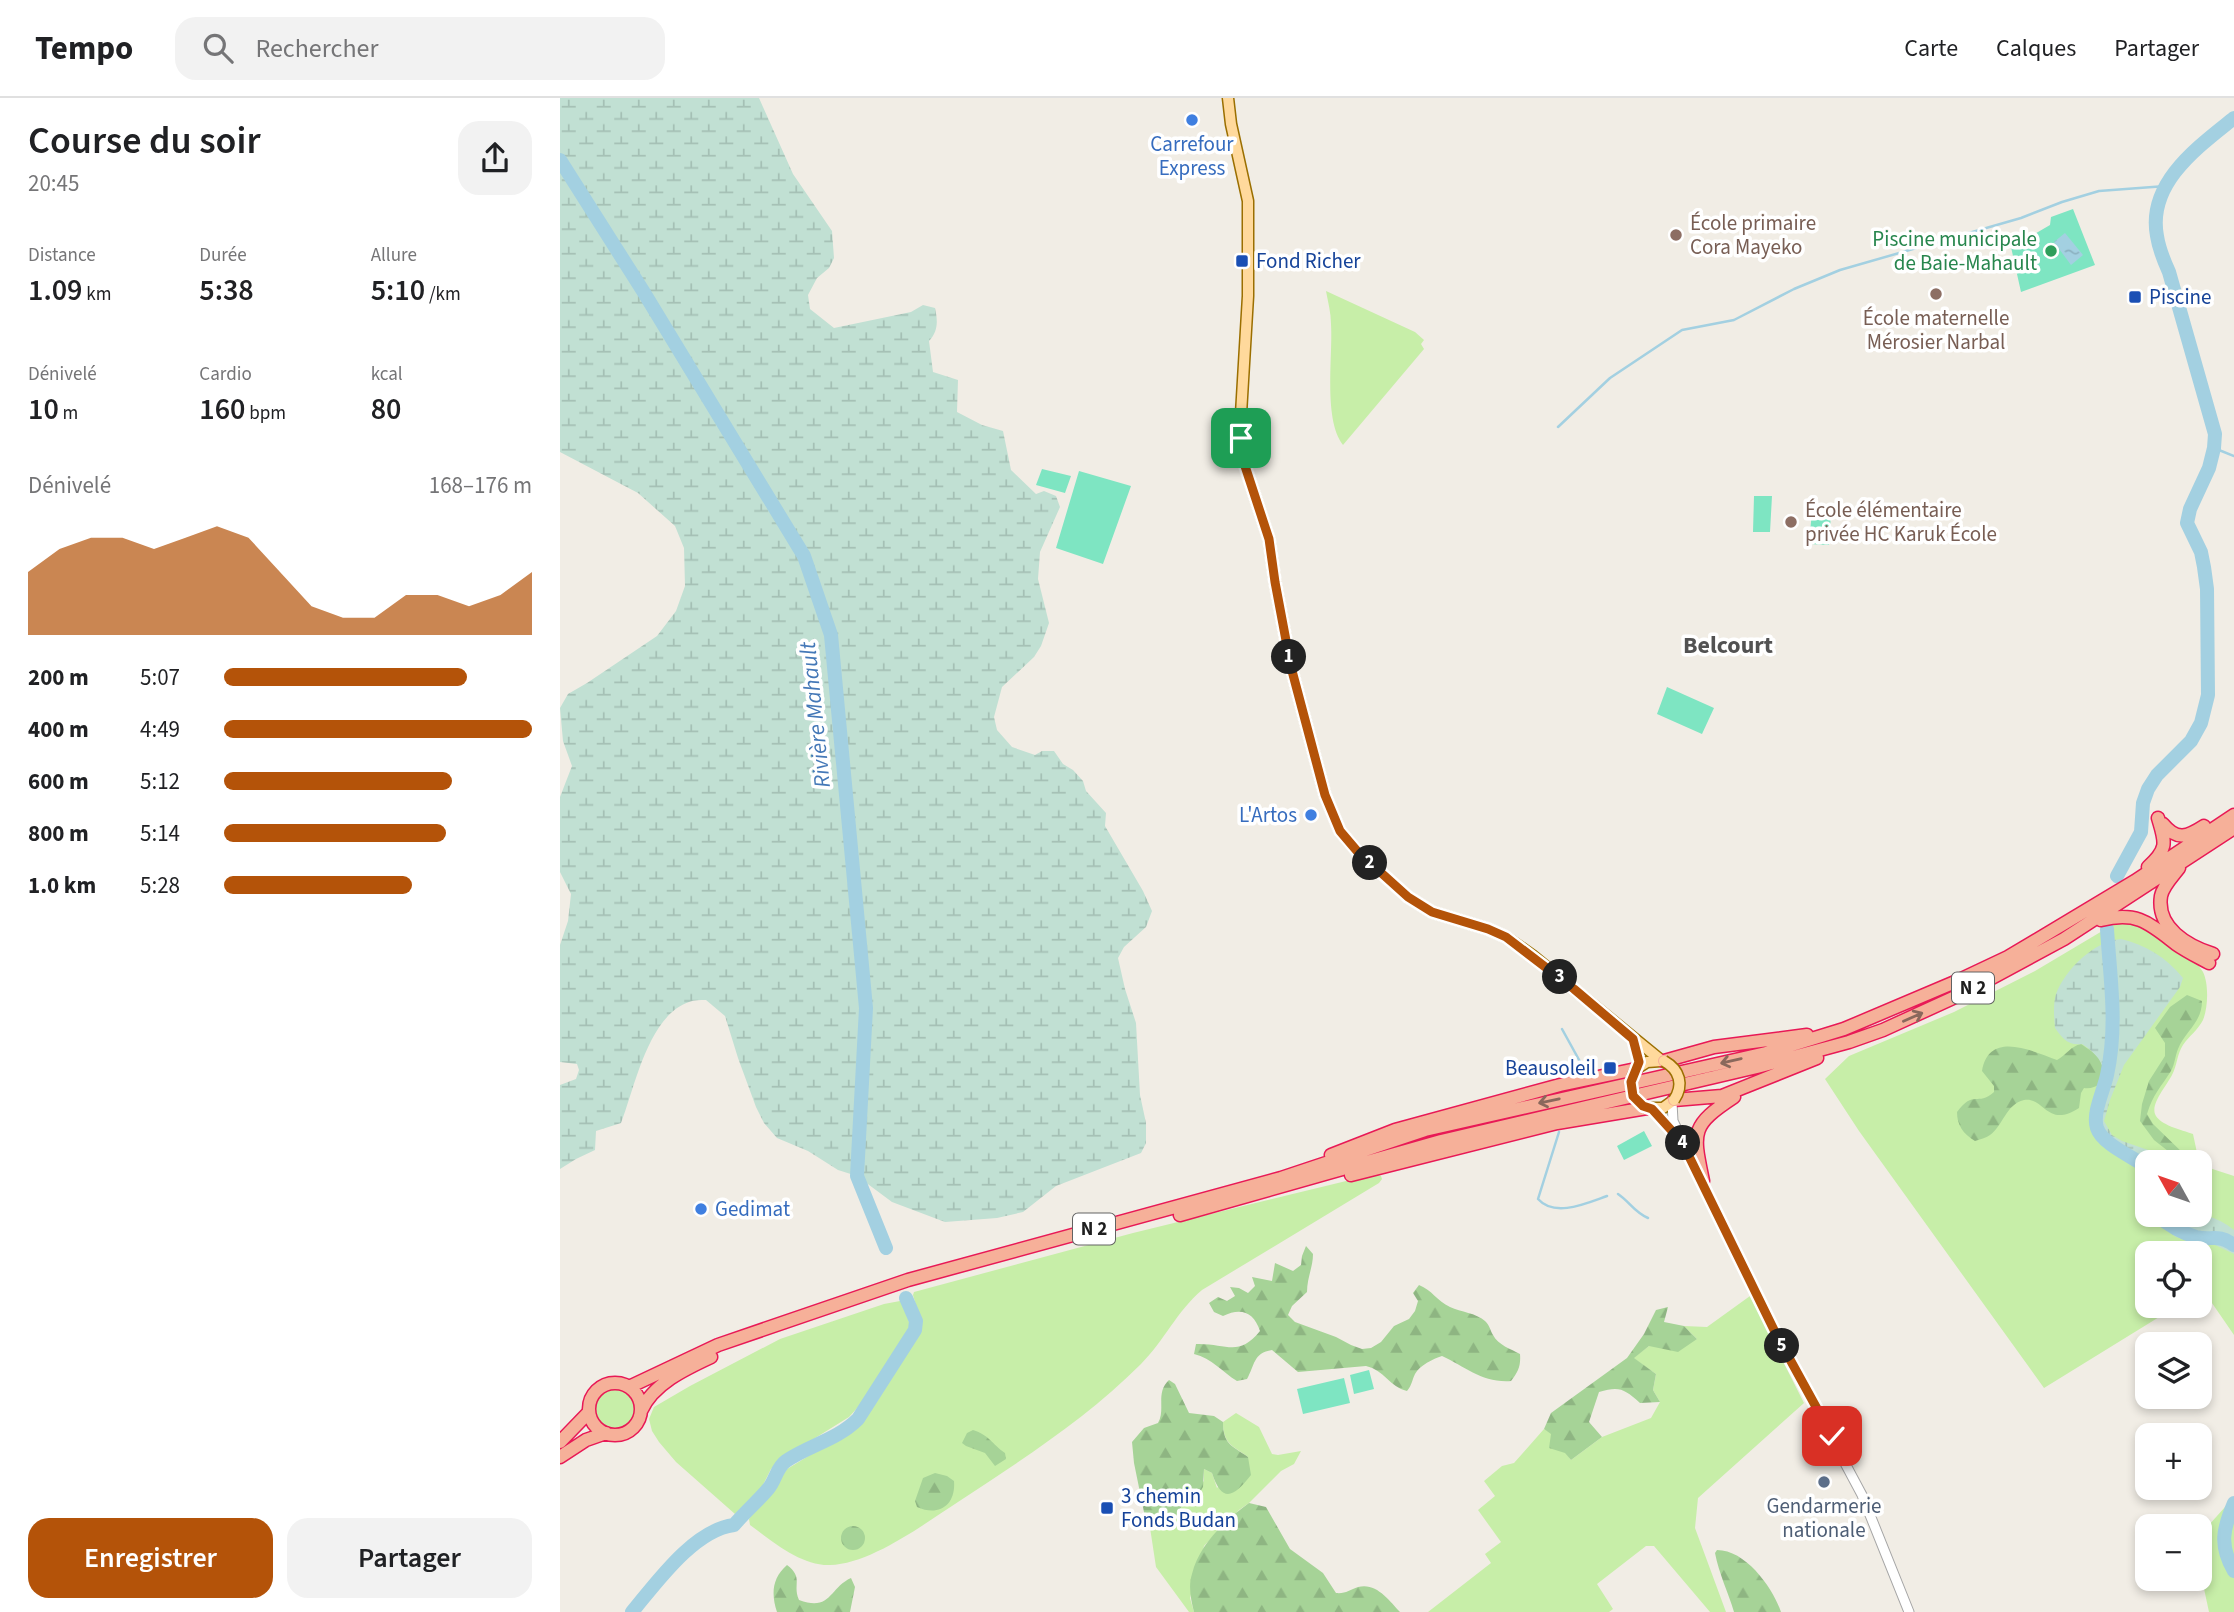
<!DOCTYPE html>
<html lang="fr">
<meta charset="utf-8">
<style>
:root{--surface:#fff;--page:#f2f2f2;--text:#202124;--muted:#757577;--line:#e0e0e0;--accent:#b45309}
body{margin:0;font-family:"Source Sans 3",sans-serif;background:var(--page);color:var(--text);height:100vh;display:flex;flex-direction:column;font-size:26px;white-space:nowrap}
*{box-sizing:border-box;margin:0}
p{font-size:23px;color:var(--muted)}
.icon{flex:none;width:38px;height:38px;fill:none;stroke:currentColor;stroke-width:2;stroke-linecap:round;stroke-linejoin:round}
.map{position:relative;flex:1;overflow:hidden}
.drawer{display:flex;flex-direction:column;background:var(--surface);width:560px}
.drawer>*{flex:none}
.needle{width:46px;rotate:310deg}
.fabs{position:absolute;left:1575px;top:1052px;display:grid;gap:14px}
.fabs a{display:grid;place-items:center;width:77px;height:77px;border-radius:14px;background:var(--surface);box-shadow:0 4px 10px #0003;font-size:35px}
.pin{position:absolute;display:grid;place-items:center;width:60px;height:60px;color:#fff;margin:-30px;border-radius:14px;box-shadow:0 4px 10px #0006}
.km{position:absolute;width:35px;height:35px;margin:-18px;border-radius:50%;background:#222;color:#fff;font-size:19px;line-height:35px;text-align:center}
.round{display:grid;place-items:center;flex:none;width:74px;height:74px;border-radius:21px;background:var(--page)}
.headline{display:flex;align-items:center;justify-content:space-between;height:119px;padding:0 28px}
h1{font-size:38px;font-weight:600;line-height:52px}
.figures{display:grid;grid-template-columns:repeat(3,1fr);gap:10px;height:119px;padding:7px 28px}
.figures div{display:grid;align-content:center}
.figures b{font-size:30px;font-weight:600}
.figures small{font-size:19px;font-weight:400}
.figures p{font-size:19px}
.chart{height:196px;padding:14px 28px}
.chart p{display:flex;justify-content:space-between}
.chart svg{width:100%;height:126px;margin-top:7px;fill:var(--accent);opacity:.7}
.button{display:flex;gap:14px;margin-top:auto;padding:14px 28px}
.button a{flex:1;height:80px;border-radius:21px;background:var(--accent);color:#fff;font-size:28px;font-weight:600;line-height:80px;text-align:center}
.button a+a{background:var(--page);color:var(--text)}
ul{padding:0 28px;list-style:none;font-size:23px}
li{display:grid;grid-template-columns:112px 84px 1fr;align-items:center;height:52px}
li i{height:18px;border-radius:9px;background:var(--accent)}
header{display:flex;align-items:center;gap:42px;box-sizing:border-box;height:98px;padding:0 35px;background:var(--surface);border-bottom:2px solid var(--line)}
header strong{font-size:33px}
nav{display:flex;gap:38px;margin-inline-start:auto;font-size:24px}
.search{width:490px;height:63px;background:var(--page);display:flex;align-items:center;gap:18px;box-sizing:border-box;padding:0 24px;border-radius:21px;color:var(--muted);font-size:26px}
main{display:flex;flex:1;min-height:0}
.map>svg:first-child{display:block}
.grass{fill:#c7eea8}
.forest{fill:url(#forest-firs)}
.wetland{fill:url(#wetland-marsh)}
.pitch{fill:#7ee5c2}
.water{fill:url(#water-ripples)}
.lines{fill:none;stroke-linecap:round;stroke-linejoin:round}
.stream{stroke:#a3d0e1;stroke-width:2.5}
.river{stroke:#a3d0e1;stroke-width:14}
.tertiary-casing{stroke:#a6a6a6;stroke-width:11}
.primary-casing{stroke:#9b6f00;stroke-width:13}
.trunk-casing{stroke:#e81956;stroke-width:15}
.tertiary{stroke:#fff;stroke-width:9}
.primary{stroke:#ffd99c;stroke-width:10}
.trunk{stroke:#f6b099;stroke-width:12}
.primary-bridge-casing{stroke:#9b6f00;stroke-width:13;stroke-linecap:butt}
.primary-bridge{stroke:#ffd99c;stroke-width:10}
.oneway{stroke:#8a685c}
.route-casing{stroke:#fff;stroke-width:14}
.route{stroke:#b45309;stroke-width:9}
.shop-dot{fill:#3f7fe0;stroke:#fff;stroke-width:2.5}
.education-dot{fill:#8d6e63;stroke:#fff;stroke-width:2.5}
.leisure-dot{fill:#2e9e5b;stroke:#fff;stroke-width:2.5}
.transit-dot{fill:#1a4fb4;stroke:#fff;stroke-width:2.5}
.service-dot{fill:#5c6f8a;stroke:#fff;stroke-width:2.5}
.labels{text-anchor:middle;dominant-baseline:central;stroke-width:7;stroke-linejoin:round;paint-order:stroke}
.shield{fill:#fff;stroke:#626262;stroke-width:2}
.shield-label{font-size:19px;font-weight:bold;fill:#1f1f1f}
.shop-label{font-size:21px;fill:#366cbe;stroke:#fff}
.education-label{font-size:21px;fill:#785e54;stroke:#fff;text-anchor:start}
.leisure-label{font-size:21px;fill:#27864d;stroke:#fff;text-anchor:end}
.transit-label{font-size:21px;fill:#164399;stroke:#fff;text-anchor:start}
.service-label{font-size:21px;fill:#4e5e75;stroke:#fff}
.water-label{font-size:23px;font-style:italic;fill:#4478b7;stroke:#fff}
.quarter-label{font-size:24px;font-weight:bold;fill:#525252;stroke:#fff}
</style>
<header>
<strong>Tempo</strong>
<div class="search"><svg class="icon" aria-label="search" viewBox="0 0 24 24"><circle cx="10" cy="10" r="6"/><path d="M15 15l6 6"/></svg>Rechercher</div>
<nav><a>Carte</a><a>Calques</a><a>Partager</a></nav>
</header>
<main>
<section class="drawer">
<div class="headline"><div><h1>Course du soir</h1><p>20:45</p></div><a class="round"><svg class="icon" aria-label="share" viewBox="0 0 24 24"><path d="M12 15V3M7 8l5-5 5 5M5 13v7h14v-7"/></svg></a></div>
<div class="figures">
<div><p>Distance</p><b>1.09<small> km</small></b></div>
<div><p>Durée</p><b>5:38</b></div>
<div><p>Allure</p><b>5:10<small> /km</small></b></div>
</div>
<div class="figures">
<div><p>Dénivelé</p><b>10<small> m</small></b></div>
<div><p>Cardio</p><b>160<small> bpm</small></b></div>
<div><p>kcal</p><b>80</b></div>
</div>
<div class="chart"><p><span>Dénivelé</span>168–176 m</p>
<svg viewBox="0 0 160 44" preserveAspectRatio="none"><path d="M0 44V22L10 14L20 10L30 10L40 14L50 10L60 6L70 10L80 22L90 34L100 38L110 38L120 30L130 30L140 34L150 30L160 22V44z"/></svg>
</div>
<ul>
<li><b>200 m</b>5:07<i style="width:79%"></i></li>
<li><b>400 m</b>4:49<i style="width:100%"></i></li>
<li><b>600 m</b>5:12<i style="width:74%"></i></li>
<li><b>800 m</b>5:14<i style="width:72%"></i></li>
<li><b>1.0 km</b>5:28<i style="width:61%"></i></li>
</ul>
<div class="button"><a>Enregistrer</a><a>Partager</a></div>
</section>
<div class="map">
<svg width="1674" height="1514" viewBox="0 0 1674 1514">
<defs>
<pattern id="forest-firs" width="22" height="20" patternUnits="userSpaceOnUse" patternTransform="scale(1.75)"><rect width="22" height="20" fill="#a6d397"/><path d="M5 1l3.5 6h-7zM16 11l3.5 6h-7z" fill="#8eb582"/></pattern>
<pattern id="wetland-marsh" width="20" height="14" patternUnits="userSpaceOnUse" patternTransform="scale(1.75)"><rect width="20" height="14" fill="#c1e0d3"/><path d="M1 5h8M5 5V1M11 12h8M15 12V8" fill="none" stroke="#a5c0b5"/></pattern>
<pattern id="water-ripples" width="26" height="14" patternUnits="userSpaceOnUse" patternTransform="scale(1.75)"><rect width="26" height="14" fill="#a3d0e1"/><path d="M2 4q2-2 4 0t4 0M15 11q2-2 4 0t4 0" fill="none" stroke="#8cb2c1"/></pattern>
</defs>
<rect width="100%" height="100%" fill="#f1ede5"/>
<!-- grass -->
<path class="grass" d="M766 193 855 234 864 242 861 246 864 251 783 347C763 321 773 259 771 226 771 215 768 204 766 193Z
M1573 823C1593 836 1632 854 1643 874 1649 886 1648 910 1643 922 1638 932 1629 938 1623 947 1617 956 1617 968 1612 977 1607 987 1591 1005 1595 1016 1599 1027 1622 1032 1633 1036L1639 1064H1587V1116H1640V1067L1674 1078V1237L1643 1192 1640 1194V1155H1587V1208H1617L1484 1290 1299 1033 1265 981 1289 958 1394 914 1475 873 1554 826Z
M815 1076 821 1078 822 1081 819 1085 642 1192C617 1213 604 1243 581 1266 527 1320 462 1362 398 1404 364 1426 311 1466 270 1467 241 1468 212 1443 190 1427L189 1421 198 1408 209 1398 227 1371 298 1328 318 1302 360 1229 359 1218 353 1197 354 1194 573 1135Z
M1190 1198 1244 1305 1138 1400 1135 1430 1166 1514H1150L1094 1448H1086L1037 1486 1053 1511 1049 1514H868L931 1465 925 1456 941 1444 918 1412 935 1398 924 1383 942 1368 954 1365 984 1331 991 1335 1011 1362 1042 1339 1091 1320 1100 1304 1093 1292 1096 1276 1073 1260 1089 1248 1137 1241 1124 1228 1147 1229Z
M340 1203C348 1212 351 1224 348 1236L310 1296 289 1319 223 1360 211 1371 201 1391 175 1416 116 1364 99 1344 92 1333 89 1321 94 1309 130 1288 220 1241 324 1206Z
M35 1311a20 20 0 1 1 40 0a20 20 0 1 1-40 0Z
M676 1315 699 1329 712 1356 718 1357 741 1353 734 1366 721 1373 689 1405 679 1412 644 1448 630 1500 634 1514H629L596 1469 589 1423 597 1428 621 1410 623 1404 644 1383V1371L652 1375 657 1390 688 1359C672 1347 663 1346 663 1324Z
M1674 1399V1514H1649L1640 1472V1437Z"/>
<!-- forest -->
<path class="forest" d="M1627 897 1642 903C1642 925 1625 933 1618 951 1615 958 1615 966 1611 973 1601 989 1593 996 1587 1016L1593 1026 1627 1059V1064H1622L1594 1042 1580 1023 1582 1006 1589 983 1605 958V945L1595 930 1610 909Z
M1521 946C1528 951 1536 955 1540 962 1549 977 1541 992 1524 990L1521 995 1519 1010C1487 1031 1484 998 1464 1002 1446 1006 1443 1028 1430 1037 1426 1040 1420 1041 1415 1043 1403 1036 1397 1027 1397 1014 1414 991 1417 1009 1434 994V988L1422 973C1429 932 1472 953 1497 962 1506 957 1511 948 1521 946Z
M746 1148 753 1156C753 1169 747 1180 747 1194L732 1208 728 1217 735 1224 776 1239 791 1247 802 1251 811 1250 821 1244 834 1228 849 1221 855 1213 858 1203 853 1195 859 1187C872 1192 877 1203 890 1209 901 1214 916 1215 925 1223 930 1228 930 1232 933 1237 938 1247 951 1251 960 1256 961 1268 958 1274 951 1283 922 1285 906 1269 882 1258 873 1261 860 1267 855 1276 852 1282 852 1287 847 1293 830 1289 824 1272 806 1268L738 1274 712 1252C693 1255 695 1267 687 1281L677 1283C662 1274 652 1260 634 1256L636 1246C667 1245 678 1260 700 1233 694 1214 681 1209 663 1218L654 1214 649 1205 658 1199 667 1203 675 1198 670 1189 679 1190 688 1195 695 1188 692 1179 712 1183 715 1165 733 1173 741 1167 742 1158Z
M1108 1209 1104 1224 1124 1228 1137 1241 1118 1254 1089 1248 1074 1260 1096 1276 1093 1292 1100 1304 1080 1305C1064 1291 1060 1288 1039 1294L1029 1324 1042 1339 1011 1362 1005 1355 989 1350 991 1336 984 1331 991 1315 1067 1260 1084 1236 1096 1212Z
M609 1282 615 1286 629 1315 654 1318 663 1324C663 1346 671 1347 688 1359L691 1377C674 1399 662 1406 652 1375L644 1371 643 1389 640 1394C613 1398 621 1445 585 1419L574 1365 572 1344 584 1330 598 1325C606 1311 595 1295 609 1282Z
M413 1332C429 1337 432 1346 445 1355L446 1361 435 1368 425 1355 406 1348 402 1345 407 1335Z
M375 1375 387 1378 394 1383C396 1407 379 1419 357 1409L355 1403 363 1380Z
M689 1405 706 1409 730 1451 763 1475 776 1495C785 1496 790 1492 798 1489 816 1484 829 1502 840 1514H634C631 1502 628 1488 632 1476 639 1447 665 1422 689 1405Z
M281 1440a12 12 0 1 1 24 0a12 12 0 1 1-24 0Z
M1157 1452C1186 1452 1213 1490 1221 1514H1174C1168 1494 1159 1476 1155 1455Z
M227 1467C244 1480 232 1486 239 1502 271 1514 269 1490 291 1480L295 1489 290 1514H217C211 1496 212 1480 227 1467Z"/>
<!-- wetland -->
<path class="wetland" d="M0 0H199L233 76 272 133 274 160 269 170 257 180 248 197 250 211 274 230 351 214 363 207 375 210C378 224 378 233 369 243L373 274 398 282 397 314 422 327 443 333 451 372 476 396 484 393 496 398 500 409 480 454 478 481 489 525 481 548 474 559 442 589 434 619 437 632 452 649 475 657 482 653H494L503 666 513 672 523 683 526 693 546 715 545 728 583 793 592 813 586 829 564 849 558 860 565 891 576 925 580 997 586 1025V1045L581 1055 496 1088 463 1114 437 1120 385 1124 332 1104 297 1078 278 1072 248 1053 217 1040 204 1025 196 1009 178 960 165 918 146 902C141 902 134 902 129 904 88 918 75 989 61 1025L36 1033 35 1052 16 1061 0 1071V987L16 981 19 972 17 966 0 964V847L8 823 11 796 0 774V699L12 668 3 643 0 610 8 596 27 585 97 538 116 513 125 488 124 450 115 428 78 395 0 354Z
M1561 841C1586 847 1606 859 1623 880L1620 889 1564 967 1550 1002 1544 1023 1552 1037 1562 1043 1591 1053 1602 1064H1587V1078C1572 1058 1545 1057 1534 1033 1516 995 1571 978 1522 946 1508 948 1502 940 1495 930 1494 919 1493 906 1496 896 1505 872 1534 843 1561 841Z
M1587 1082V1116C1620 1116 1648 1110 1674 1132V1156L1651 1145 1641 1146 1616 1139 1588 1119 1584 1104Z"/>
<!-- pitch -->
<path class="pitch" d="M1513 111 1535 167 1461 194 1449 140 1471 138 1490 127 1491 119Z
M482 371 511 378 505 395 476 387Z
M519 373 571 388 543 466 496 450Z
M1194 398H1212L1210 434H1193Z
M1252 413 1271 415 1269 447 1249 446Z
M1107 589 1154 610 1142 636 1097 616Z
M1084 1033 1092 1048 1064 1062 1057 1048Z
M809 1272 814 1291 794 1296 790 1277Z
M784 1280 790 1305 743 1316 737 1291Z"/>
<!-- water -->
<path class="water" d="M1505 135 1523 157 1511 167 1494 144Z"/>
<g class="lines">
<!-- stream -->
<path class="stream" d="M998 329 1050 280 1122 232 1174 222 1234 191 1280 172 1461 120 1502 104 1539 93 1606 88
M1654 350 1674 358
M1002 931 1023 969
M999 1034 978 1101C995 1120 1027 1105 1047 1098
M1058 1096C1070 1104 1074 1114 1088 1120"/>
<!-- river -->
<path class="river" d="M0 62 83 193 244 458 271 537 306 910 297 1078 326 1150
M1557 778 1581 734 1583 705 1588 691 1597 677 1631 643 1641 625 1648 597 1647 491 1644 469 1641 454 1627 425 1630 411 1649 370 1654 350 1655 336 1609 174C1604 163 1599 151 1597 138 1587 85 1638 49 1674 20
M1547 831C1550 880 1558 927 1547 977 1544 992 1532 1015 1537 1030 1542 1046 1573 1059 1587 1069
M1595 1116C1606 1125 1622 1135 1636 1139 1652 1143 1657 1135 1674 1147
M1674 1405C1663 1431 1659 1447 1674 1473
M72 1514C97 1484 134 1432 174 1427 185 1414 198 1403 208 1391 216 1382 216 1370 226 1363 249 1347 277 1342 298 1321L355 1232 356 1223 346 1200"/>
<!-- tertiary casing -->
<g class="tertiary-casing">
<path id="tertiary" d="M1112 1004 1113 1023 1216 1236 1302 1397 1349 1514
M1092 1011 1119 1041"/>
</g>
<!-- primary casing -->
<g class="primary-casing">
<path id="primary" d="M668 0 671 26 688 103V198L681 316 685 368 709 441 715 484 731 569 765 697 780 733 797 753 848 799 872 814 928 831 946 839 972 857 1102 963
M1076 971 1087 964 1101 963
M1087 1010H1103L1114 1002"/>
</g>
<!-- trunk casing -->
<g class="trunk-casing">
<path id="trunk" d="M1603 726C1617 743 1627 739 1644 728
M1588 769C1609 750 1605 744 1598 720
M1619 770C1613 778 1603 788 1601 798 1596 830 1628 848 1653 856
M1541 822C1577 813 1589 825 1616 846 1626 853 1638 859 1649 865
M1104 963 1154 949 1247 937
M1114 1002 1162 998 1257 960
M771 1057 835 1032 1000 987 1076 971
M791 1077 997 1025 1087 1010
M1143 1083C1133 1034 1130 1028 1174 999
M620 1117 881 1043 1197 969 1289 944 1323 932 1404 895 1504 841 1674 730
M29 1311a26 26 0 1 1 52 0a26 26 0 1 1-52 0Z
M69 1289 158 1247 348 1182 721 1080 865 1032 1206 955 1284 931 1395 884 1448 859 1575 783 1674 717
M81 1313C93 1286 125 1271 151 1259
M0 1344 29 1314
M0 1359 26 1342 46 1335"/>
</g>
<!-- tertiary -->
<use href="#tertiary" class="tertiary"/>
<!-- primary -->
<use href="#primary" class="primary"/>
<!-- trunk -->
<use href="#trunk" class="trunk"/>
<!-- primary-bridge casing -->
<g class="primary-bridge-casing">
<path id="primary-bridge" d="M1104 963C1120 972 1124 987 1114 1002
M1076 971C1067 987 1071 1001 1087 1010"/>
</g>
<!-- primary-bridge -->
<use href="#primary-bridge" class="primary-bridge"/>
</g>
<!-- one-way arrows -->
<defs><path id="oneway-shaft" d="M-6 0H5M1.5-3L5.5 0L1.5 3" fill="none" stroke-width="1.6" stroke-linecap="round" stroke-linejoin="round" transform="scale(1.75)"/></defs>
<g class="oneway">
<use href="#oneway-shaft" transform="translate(1353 919) rotate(-24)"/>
<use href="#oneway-shaft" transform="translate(1171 963) rotate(167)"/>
<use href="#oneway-shaft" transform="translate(989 1003) rotate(168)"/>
</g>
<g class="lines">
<!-- route casing -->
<g class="route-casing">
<path id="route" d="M681 340 685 368 709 441 715 484 731 569 765 697 780 733 797 753 848 799 872 814 928 831 946 839 1014 891 1073 941 1079 964 1071 984 1073 998 1083 1008 1092 1011 1122 1044 1216 1236 1272 1338"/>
</g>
<!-- route -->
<use href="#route" class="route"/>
</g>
<!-- markers -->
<g class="shop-dot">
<circle cx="632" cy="22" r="7"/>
<circle cx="751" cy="717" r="7"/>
<circle cx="141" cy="1111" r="7"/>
</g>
<g class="education-dot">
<circle cx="1116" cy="137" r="7"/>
<circle cx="1376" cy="196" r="7"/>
<circle cx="1231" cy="424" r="7"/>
</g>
<circle class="leisure-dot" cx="1491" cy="153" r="7"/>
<g class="transit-dot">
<rect x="675" y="156" width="14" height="14" rx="3.5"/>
<rect x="1568" y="192" width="14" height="14" rx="3.5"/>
<rect x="1043" y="963" width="14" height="14" rx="3.5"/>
<rect x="540" y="1403" width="14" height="14" rx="3.5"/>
</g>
<circle class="service-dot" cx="1264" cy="1384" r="7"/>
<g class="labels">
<!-- shield labels -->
<g class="shield">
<rect x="1392" y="874.5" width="42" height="31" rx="5"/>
<rect x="513" y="1115.5" width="42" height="31" rx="5"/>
</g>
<g class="shield-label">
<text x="1413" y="890">N 2</text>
<text x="534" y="1131">N 2</text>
</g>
<!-- shop labels -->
<g class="shop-label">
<text x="632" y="46">Carrefour<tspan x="632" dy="24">Express</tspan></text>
<text x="737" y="717" text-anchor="end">L'Artos</text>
<text x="155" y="1111" text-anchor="start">Gedimat</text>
</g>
<!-- education labels -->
<g class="education-label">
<text x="1130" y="125">École primaire<tspan x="1130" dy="24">Cora Mayeko</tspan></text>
<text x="1376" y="220" text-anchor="middle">École maternelle<tspan x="1376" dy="24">Mérosier Narbal</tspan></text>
<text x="1245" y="412">École élémentaire<tspan x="1245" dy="24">privée HC Karuk École</tspan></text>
</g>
<!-- leisure labels -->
<g class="leisure-label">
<text x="1477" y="141">Piscine municipale<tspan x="1477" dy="24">de Baie-Mahault</tspan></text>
</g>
<!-- transit labels -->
<g class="transit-label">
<text x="696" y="163">Fond Richer</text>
<text x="1589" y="199">Piscine</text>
<text x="1036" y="970" text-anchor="end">Beausoleil</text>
<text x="561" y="1398">3 chemin<tspan x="561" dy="24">Fonds Budan</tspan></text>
</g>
<!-- service labels -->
<g class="service-label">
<text x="1264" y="1408">Gendarmerie<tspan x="1264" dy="24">nationale</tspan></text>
</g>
<!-- water labels -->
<g class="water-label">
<text transform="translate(255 617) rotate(-96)">Rivière Mahault</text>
</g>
<!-- quarter labels -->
<g class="quarter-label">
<text x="1168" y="547">Belcourt</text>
</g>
</g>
</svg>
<div class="fabs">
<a><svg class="needle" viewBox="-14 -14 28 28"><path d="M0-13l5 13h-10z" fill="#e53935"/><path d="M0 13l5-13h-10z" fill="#757577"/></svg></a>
<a><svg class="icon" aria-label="locate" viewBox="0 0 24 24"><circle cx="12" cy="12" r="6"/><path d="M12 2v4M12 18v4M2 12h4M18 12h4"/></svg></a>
<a><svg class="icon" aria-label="layers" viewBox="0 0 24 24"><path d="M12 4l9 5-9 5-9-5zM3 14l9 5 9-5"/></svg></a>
<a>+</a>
<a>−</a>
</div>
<div class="pin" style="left:681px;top:340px;background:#1e9e55"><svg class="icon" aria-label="arrive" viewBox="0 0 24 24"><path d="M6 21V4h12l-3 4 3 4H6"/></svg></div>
<div class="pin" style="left:1272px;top:1338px;background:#d93025"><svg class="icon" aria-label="check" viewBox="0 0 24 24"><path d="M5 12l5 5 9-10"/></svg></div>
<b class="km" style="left:729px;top:559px">1</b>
<b class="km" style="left:810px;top:765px">2</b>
<b class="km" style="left:1000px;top:879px">3</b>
<b class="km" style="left:1123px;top:1045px">4</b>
<b class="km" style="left:1222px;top:1248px">5</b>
</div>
</main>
